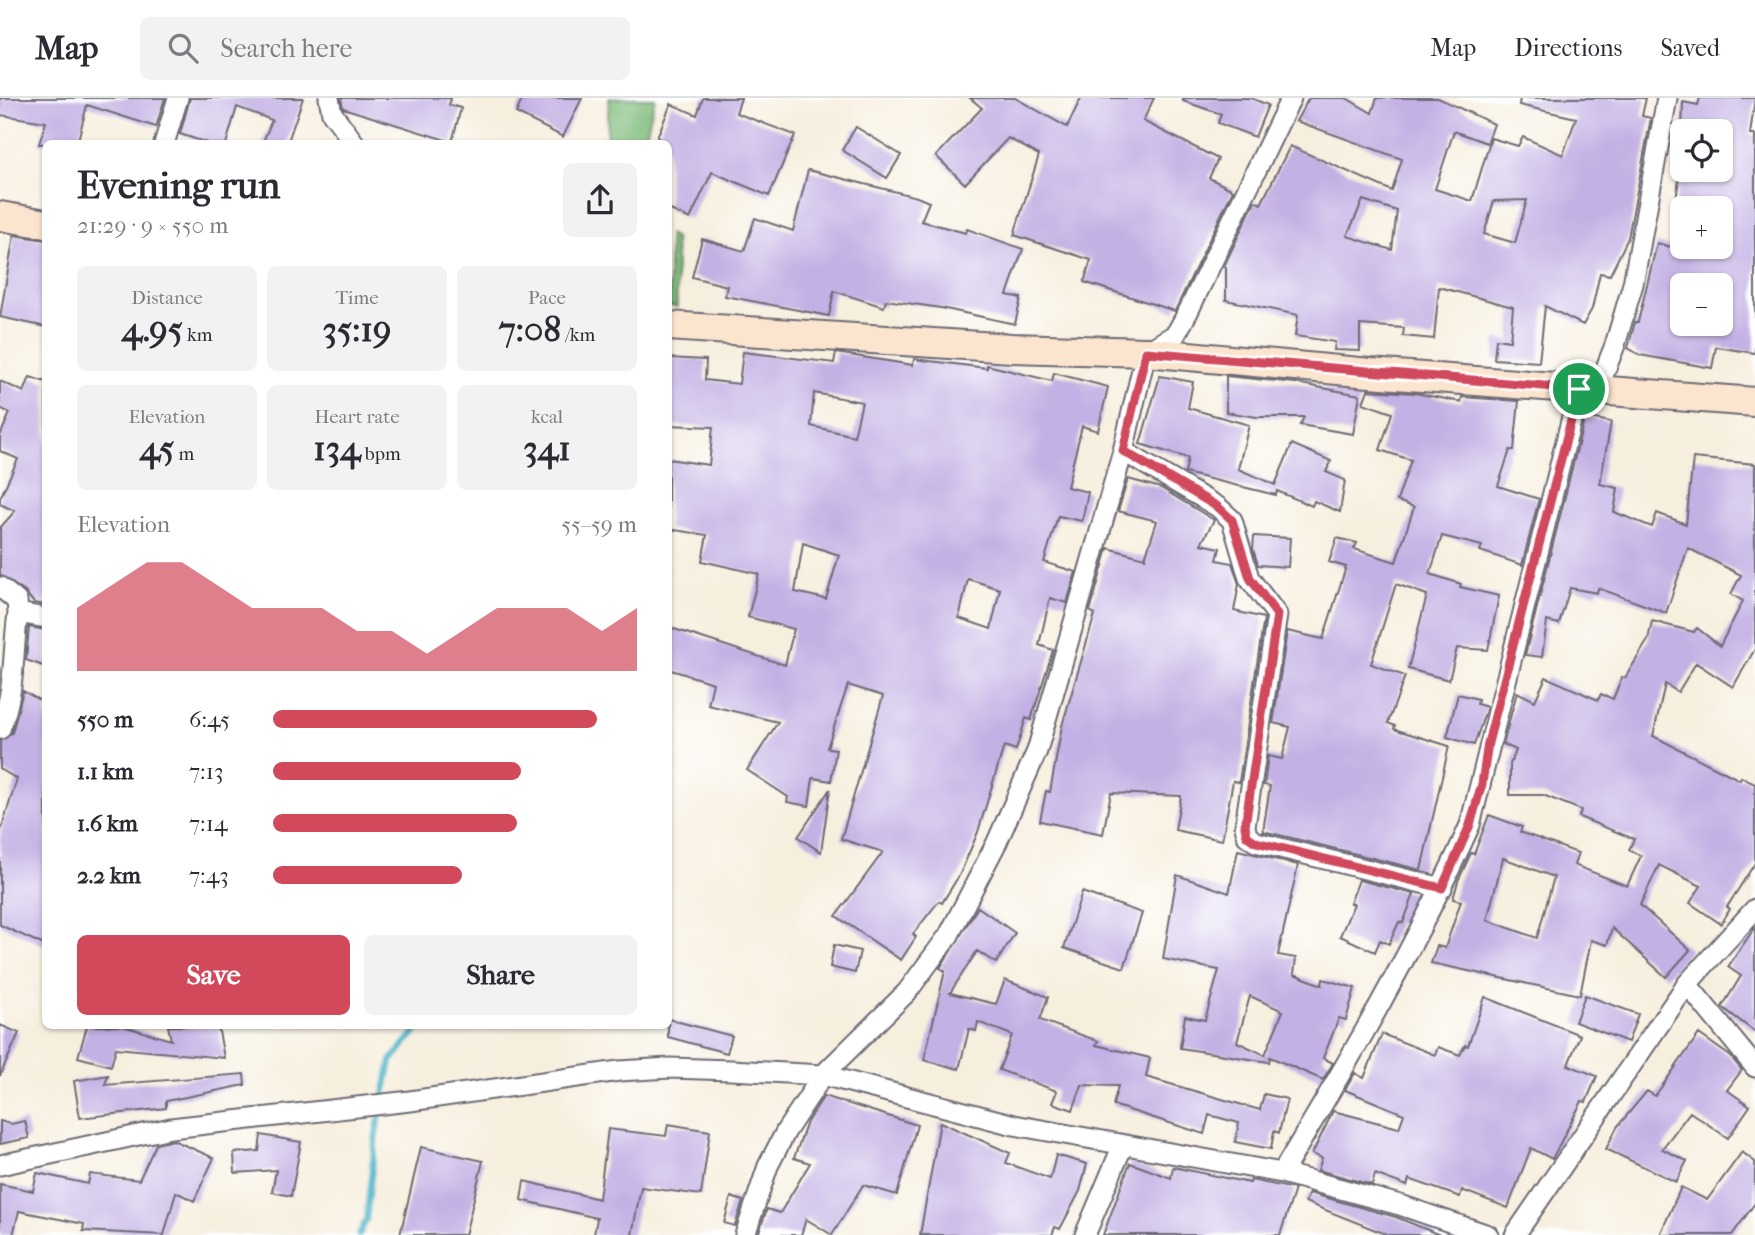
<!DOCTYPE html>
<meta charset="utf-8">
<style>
:root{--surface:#fff;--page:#f2f2f3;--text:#2b2b33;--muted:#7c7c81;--line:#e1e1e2;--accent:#d1495b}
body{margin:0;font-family:"IM FELL French Canon",serif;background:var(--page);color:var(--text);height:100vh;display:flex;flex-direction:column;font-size:26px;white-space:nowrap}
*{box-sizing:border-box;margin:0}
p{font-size:23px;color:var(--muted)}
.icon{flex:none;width:38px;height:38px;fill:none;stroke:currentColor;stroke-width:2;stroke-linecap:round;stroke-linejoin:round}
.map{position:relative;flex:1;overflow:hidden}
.panel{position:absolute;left:42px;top:42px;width:630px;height:889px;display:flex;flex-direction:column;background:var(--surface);border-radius:10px;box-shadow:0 2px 5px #0004}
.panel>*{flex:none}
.buttons{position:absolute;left:1670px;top:21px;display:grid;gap:14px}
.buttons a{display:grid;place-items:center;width:63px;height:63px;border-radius:10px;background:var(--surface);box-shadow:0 2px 5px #0004;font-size:35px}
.pin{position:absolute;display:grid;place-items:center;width:60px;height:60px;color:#fff;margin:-30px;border:4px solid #fff;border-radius:50%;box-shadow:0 2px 7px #0007}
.round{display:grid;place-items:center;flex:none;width:74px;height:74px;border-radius:10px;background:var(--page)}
.headline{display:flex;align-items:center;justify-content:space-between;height:119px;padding:0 35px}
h1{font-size:38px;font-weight:700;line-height:52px}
.metrics{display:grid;grid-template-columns:repeat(3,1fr);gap:10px;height:119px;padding:7px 35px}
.metrics div{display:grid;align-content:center;border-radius:10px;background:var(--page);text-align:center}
.metrics b{font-size:35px;font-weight:700}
.metrics small{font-size:19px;font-weight:400}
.metrics p{font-size:19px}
.chart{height:196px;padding:14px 35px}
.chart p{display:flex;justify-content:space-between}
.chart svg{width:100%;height:126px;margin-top:7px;fill:var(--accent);opacity:.7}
.primary-button{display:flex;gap:14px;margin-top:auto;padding:14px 35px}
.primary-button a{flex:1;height:80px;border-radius:10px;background:var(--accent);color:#fff;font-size:28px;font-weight:700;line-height:80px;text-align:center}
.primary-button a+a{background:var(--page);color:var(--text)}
ul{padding:0 35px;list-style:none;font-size:23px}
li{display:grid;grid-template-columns:112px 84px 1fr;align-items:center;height:52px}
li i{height:18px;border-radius:9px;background:var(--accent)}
header{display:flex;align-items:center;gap:42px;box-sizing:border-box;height:98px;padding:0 35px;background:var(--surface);border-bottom:2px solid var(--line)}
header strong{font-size:33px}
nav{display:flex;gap:38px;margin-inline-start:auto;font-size:24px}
.search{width:490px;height:63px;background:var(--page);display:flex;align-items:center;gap:18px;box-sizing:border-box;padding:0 24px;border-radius:10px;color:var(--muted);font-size:26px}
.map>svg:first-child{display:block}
.forest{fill:#7ebb7a;stroke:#506e5a;stroke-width:2}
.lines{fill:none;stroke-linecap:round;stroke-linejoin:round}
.stream{stroke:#49b4c7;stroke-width:6}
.building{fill:#c3b0e4;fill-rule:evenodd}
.street-casing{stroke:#6d6a74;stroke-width:23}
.secondary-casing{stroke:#6d6a74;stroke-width:32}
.street{stroke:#fff;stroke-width:19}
.secondary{stroke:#fce5cf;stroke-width:28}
.route-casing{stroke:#fff;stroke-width:14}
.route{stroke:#d1495b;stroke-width:9}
</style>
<header>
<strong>Map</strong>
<div class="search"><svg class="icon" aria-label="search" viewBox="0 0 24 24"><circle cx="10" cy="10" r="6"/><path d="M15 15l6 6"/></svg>Search here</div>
<nav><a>Map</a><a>Directions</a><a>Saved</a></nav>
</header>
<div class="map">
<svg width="1755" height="1137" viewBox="0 0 1755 1137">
<rect width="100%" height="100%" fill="#fff"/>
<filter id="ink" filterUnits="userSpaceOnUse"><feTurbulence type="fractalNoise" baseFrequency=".0143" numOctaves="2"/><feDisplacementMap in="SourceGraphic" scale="14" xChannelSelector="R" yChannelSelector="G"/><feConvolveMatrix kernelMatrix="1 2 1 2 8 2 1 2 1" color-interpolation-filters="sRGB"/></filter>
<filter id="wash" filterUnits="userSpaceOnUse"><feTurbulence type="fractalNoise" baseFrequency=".00686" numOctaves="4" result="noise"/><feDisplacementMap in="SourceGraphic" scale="28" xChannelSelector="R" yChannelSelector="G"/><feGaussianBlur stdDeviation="1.57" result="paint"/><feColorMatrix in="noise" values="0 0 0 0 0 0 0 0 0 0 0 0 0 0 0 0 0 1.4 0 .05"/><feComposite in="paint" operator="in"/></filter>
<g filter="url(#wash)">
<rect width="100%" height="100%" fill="#f7efde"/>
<!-- forest -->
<path class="forest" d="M609 0H655L644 45H606Z
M669 136 675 140 677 209 669 208Z"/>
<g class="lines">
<!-- stream -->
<path class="stream" d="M359 1137 366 1122 376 1036 391 963 420 928"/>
</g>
<g id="blocks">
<!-- building -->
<path class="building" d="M0 0H165L156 29 87 7 77 46H39L46 24 0 17Z
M190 0H303L287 46H262L272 22 237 9 226 46H210L180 36Z
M341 0H451L449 7 461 10 452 44 343 10Z
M523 0H582L563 39 516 15Z
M703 0H741L736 15 795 37 769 98 712 74 690 121 668 111V46H657L660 41 657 39 671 6 697 17Z
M970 0H1015L1067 29 1081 0H1154L1143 23 1218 61 1209 80 1233 92 1175 213 1084 184 1091 162 1014 137 1039 57 1008 40 965 86 936 58 982 10Z
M1183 0H1251L1268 7 1255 39 1218 25 1221 16 1183 3Z
M1309 0H1346L1372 15 1377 0H1438L1494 26 1487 45 1454 33 1435 91 1472 103 1491 40 1518 48 1523 39 1563 57 1576 20 1519 7 1520 0H1646L1642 18 1651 20 1628 140 1610 177 1600 175 1592 211 1583 227 1545 208 1539 264 1494 261 1496 241 1510 243 1513 209 1439 189 1434 241 1403 238 1404 230 1360 227V253L1334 252 1335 244 1295 238 1298 217 1226 202V169L1224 168 1255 103 1261 106 1290 48 1392 93 1402 61 1296 23ZM1363 102 1397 113 1392 152 1347 138ZM1527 102 1515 145 1484 136 1494 103Z
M1700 0H1755L1750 37H1755V255L1716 249 1712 270 1640 257 1628 250 1635 224H1638L1657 145 1671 149H1720V110H1675L1680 72H1720V33H1682L1683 4 1698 7ZM1682 187H1720V226H1682Z
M856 29 901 57 887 80 842 52Z
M808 72 917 99 929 104 921 123 966 135 967 131 1023 151 1007 197 1021 200 1015 226 941 210 886 202 884 209 834 193 829 218 725 198 727 188 692 179 702 141 744 153 755 120 793 133Z
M14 137 46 142V229L0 219Z
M743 254 834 265 836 255 913 267 914 261 987 270V267L1052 283 1054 275 1108 289 1098 333 1082 328 1067 389 1088 394 1082 423 1058 418 1044 464 1076 474 1067 505 1050 500 1039 547 1053 552 1031 622 1026 620 1016 652 1004 648 978 734 960 776 942 805 939 803 913 836 916 839 901 862 836 818 883 754 841 741 883 598 848 587 827 650 836 651 831 683 813 680 809 708 787 704 788 699 747 672 778 624 708 607 713 585 668 571V529L785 567 794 531 748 519 759 476 702 463 707 437 668 431V361L709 367 713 329 668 327V260L706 262 705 282 739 286ZM814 295 862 304 854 338 811 328ZM803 445 839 457 826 501 795 494ZM968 481 1000 491 991 531 959 520Z
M1160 278 1193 284 1188 310 1249 327 1238 371 1275 387 1292 346 1331 363 1326 374 1345 382 1340 414 1314 403 1312 408 1277 393 1276 397 1185 375 1188 360 1140 346Z
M1226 278 1296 285 1360 297 1353 336 1300 327 1304 319H1257L1226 314Z
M30 279 46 284V507L34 505 25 494 0 477V430L15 413 0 406V400L18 361 0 353V338L10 315 0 310V283L24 294Z
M1368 292 1415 295 1461 304 1462 299 1519 303 1514 352H1510L1498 388 1539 401 1522 467 1480 453 1482 448 1442 438 1430 476 1461 486 1460 489 1499 498 1488 552 1457 550 1449 582 1408 571 1427 497 1396 486 1371 566 1405 578 1388 625 1395 628 1394 631 1449 648 1421 772 1263 733 1270 688 1264 687 1268 658 1282 661 1290 629 1273 625 1287 533 1323 541 1346 469 1329 464 1337 440 1357 445 1354 451 1396 464 1414 409 1397 403 1411 362 1380 352 1392 315 1363 305Z
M1585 319 1611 324 1600 386 1618 390 1614 414 1652 429 1657 415 1686 426 1693 360 1755 366V551L1733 589 1696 565 1678 594 1665 586 1653 638 1740 682 1741 679 1755 686V765L1727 809 1730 811 1721 826 1690 805 1701 788 1659 767 1640 807 1690 852 1666 879 1612 830 1607 847 1591 842 1580 897 1431 865 1437 848 1445 850 1461 803 1453 801 1458 783 1471 755 1474 756 1489 717 1522 729 1520 734 1578 755 1574 767 1627 788 1641 758 1629 752 1634 741 1579 719 1581 712 1543 697H1510V666L1516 652 1503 646 1517 594 1535 603 1546 579 1598 602 1601 596 1613 601 1622 579 1625 580 1648 542 1652 523 1694 534 1697 530 1720 548 1743 503 1731 496 1741 477 1688 450 1666 515 1598 490 1597 495 1570 490 1559 526 1547 523 1542 559 1525 557ZM1503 760 1554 779 1537 840 1487 822Z
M1128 381 1161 390 1214 422 1201 446 1220 450 1217 462 1232 465 1239 486 1234 513 1264 520 1239 684 1233 683 1222 742 1175 732 1181 698 1111 695 1103 736 1040 723 1046 693 1050 694 1062 628 1095 516 1090 513 1108 450 1145 460 1157 423 1118 413Z
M1254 438 1290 440 1288 469 1258 467 1253 451Z
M29 529 46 532V569L26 562Z
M23 593 46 606V848L0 827V735L17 681 0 671V643L12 635Z
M1458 596 1478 601 1477 606 1487 609 1474 647 1447 639Z
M830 691 821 754 798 739Z
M1238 752 1298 767 1278 857 1296 860 1294 876 1322 887 1323 881 1355 890 1346 922 1339 920 1323 960 1333 965 1323 982 1270 959 1269 964 1180 950 1185 918 1205 922 1219 872 1163 861 1177 777 1229 795ZM1250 898 1283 913 1265 957 1237 944Z
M1359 782 1414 796 1403 825 1399 824 1389 846 1380 842 1375 854 1340 838 1354 806 1350 805Z
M1082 794 1142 815 1124 870 1064 850Z
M978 809 1015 835 996 865 977 853 950 895 996 906 1005 882 1048 899 1040 922 1098 943 1096 947 1150 960 1146 979 1260 1012 1264 996 1287 1001 1279 1035 1274 1033 1271 1051 1235 1044 1239 1025 1209 1017 1204 1036 1113 1007 1118 988 1082 987 1073 1012 1052 1005 1057 993 999 972 1012 937 978 924 976 933 969 931 959 971 924 962 945 873 940 870Z
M1755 829V934L1722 909 1741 878 1728 869Z
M834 847 860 853 855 875 830 869Z
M1585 897 1638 916 1628 944 1575 924Z
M1485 899 1580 937 1568 967 1597 978 1586 1004 1582 1003 1552 1061 1531 1050 1508 1110 1462 1092 1460 1099 1409 1081 1407 1088 1375 1076 1372 1087 1318 1072 1322 1060 1312 1056 1333 1013 1399 1030 1404 1016 1345 992 1355 975 1364 980 1382 936 1435 957 1438 949 1460 957 1465 947 1468 948Z
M668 921 732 938 727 955 668 939Z
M0 927 19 935 0 978Z
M87 928H123L171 942 168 928H218L224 960 116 950 111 968 78 959Z
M1699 936 1730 958 1742 972 1727 992 1750 1008 1728 1040 1690 1014 1662 1051 1687 1063 1676 1084 1606 1051 1617 1029 1647 993 1655 998Z
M244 976 245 987 166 1003V1010L80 1020 74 983 108 977 105 987Z
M824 998 917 1027 897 1097 863 1087 832 1137 806 1121 801 1137H758L767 1111 780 1115 810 1065 794 1060 807 1024Z
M0 1023 11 1026 25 1023 29 1040 0 1046Z
M940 1024 1010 1055 1006 1065 1050 1081 1056 1057 1087 1066 1080 1093 1060 1131 1055 1129 1052 1137H920Z
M668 1026 710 1033 701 1097 641 1089 632 1137H594L597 1120 521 1102 524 1083 599 1101 608 1031 666 1038Z
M261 1037 301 1044 291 1098 272 1094 276 1072 235 1075 234 1055 259 1053Z
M173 1042 214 1060 194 1103 176 1094 164 1137 83 1133 84 1126 19 1113 13 1137H0V1086L33 1093 37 1075 88 1086 90 1076 139 1082 156 1046Z
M421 1049 483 1063 465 1137H400Z
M1742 1054 1755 1064V1105L1732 1137H1660L1681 1089 1707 1102Z
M1130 1065 1171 1080 1173 1069 1250 1085 1251 1082 1295 1091 1280 1137H1103Z
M1309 1095 1396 1119 1440 1137H1388L1305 1104Z
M731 1099 743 1103 735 1128 724 1125Z"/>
</g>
</g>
<g filter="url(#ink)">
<use href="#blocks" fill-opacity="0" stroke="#6d6a74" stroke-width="2"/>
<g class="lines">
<!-- street casing -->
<g class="street-casing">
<path id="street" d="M329 0 332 15 355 46
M164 46 178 0
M1123 353 1218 409 1232 422 1249 480 1277 517 1245 728 1247 738 1256 744 1442 790
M0 489 17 503 18 515 46 520
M0 631C16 590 12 558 18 515
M1687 886 1755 969
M0 1067 171 1030 410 1003 619 973 670 970 731 972 823 977 1014 1027 1282 1075 1400 1107 1488 1137
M1282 1075C1350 961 1416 848 1470 727L1579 291 1604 275 1615 247 1633 186 1667 0
M745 1137 768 1068 786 1033 823 977 907 894 949 837 997 744 1037 653 1123 353 1146 254 1176 236 1188 214 1291 0
M1085 1137 1123 1047
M1515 1137 1687 886 1755 811"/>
</g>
<!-- secondary casing -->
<g class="secondary-casing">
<path id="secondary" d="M0 118 46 126
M668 228 1012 250 1146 254 1370 275 1755 304"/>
</g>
<!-- street -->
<use href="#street" class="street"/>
<!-- secondary -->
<use href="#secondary" class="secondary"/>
</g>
</g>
<g class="lines" filter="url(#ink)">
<!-- route casing -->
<g class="route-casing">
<path id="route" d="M1146 254 1579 291 1488 645 1482 686 1470 727 1442 790 1256 744 1247 738 1245 728 1277 517 1250 480 1232 422 1218 409 1123 353Z"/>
</g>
<!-- route -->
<use href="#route" class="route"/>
</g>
</svg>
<div class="buttons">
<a><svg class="icon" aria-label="locate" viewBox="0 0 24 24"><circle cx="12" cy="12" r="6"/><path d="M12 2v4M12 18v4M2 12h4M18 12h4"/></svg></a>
<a>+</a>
<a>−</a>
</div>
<div class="pin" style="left:1579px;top:291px;background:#1e9e55"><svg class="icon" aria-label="arrive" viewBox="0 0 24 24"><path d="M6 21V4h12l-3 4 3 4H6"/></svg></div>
<section class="panel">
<div class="headline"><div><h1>Evening run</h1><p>21:29 · 9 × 550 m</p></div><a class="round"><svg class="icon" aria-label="share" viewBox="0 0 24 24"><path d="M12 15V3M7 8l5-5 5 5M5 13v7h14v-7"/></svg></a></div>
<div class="metrics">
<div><p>Distance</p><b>4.95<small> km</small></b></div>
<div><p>Time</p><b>35:19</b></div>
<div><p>Pace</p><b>7:08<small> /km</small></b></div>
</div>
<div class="metrics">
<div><p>Elevation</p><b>45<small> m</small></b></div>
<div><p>Heart rate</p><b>134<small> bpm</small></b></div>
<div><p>kcal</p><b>341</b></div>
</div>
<div class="chart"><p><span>Elevation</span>55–59 m</p>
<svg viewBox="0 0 160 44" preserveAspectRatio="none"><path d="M0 44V22L10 14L20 6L30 6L40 14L50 22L60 22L70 22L80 30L90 30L100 38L110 30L120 22L130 22L140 22L150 30L160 22V44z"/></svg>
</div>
<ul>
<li><b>550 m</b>6:45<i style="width:89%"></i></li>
<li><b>1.1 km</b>7:13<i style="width:68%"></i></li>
<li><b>1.6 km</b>7:14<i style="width:67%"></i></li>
<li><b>2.2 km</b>7:43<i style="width:52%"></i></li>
</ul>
<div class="primary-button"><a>Save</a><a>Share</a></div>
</section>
</div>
